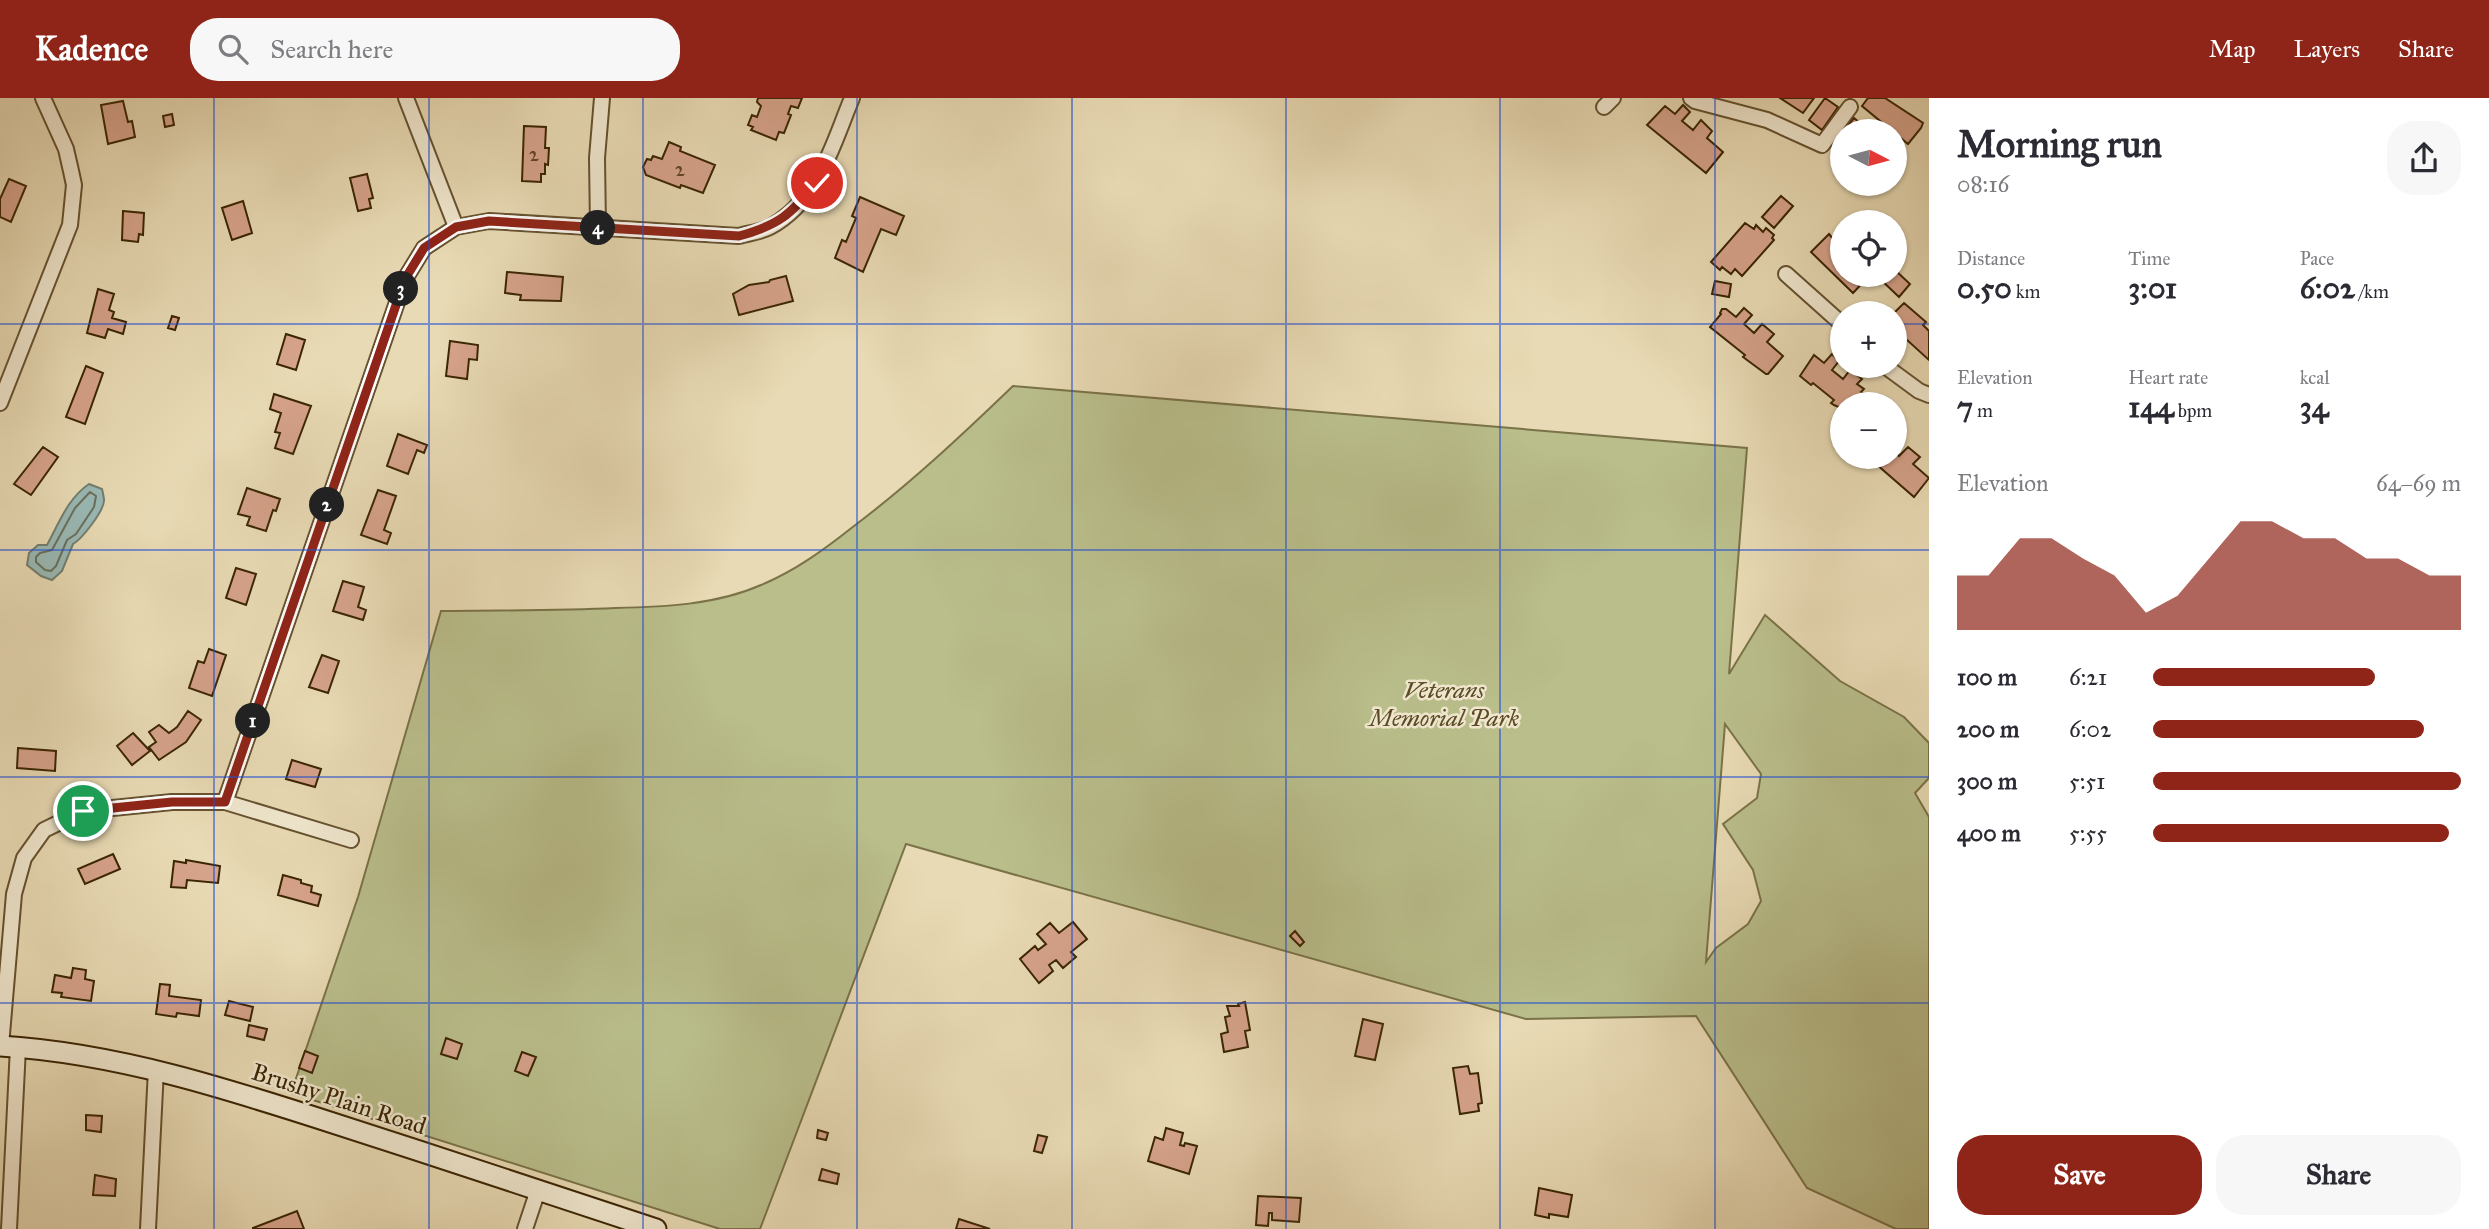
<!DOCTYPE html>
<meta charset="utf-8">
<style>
:root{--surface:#fff;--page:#f7f7f7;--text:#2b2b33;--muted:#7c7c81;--accent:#8f2418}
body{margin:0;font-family:"IM FELL Great Primer",serif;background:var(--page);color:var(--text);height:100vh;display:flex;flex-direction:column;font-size:26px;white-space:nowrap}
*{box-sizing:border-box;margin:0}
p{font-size:23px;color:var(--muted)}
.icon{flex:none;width:38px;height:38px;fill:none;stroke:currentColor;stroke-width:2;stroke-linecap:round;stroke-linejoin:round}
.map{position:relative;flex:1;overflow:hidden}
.details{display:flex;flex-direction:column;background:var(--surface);width:560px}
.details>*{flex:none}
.needle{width:46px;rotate:96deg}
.controls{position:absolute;left:1830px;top:21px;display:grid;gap:14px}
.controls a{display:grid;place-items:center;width:77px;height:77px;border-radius:50%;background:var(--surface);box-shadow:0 2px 5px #0004;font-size:35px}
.pin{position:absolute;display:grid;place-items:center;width:60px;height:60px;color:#fff;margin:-30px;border:4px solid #fff;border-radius:50%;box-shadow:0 2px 7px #0007}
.km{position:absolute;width:35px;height:35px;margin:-18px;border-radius:50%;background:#222;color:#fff;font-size:19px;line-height:35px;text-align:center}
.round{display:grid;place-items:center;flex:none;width:74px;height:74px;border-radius:28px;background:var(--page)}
.headline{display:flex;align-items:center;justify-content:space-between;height:119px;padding:0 28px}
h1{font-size:38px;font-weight:700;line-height:52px}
.figures{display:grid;grid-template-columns:repeat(3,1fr);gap:10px;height:119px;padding:7px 28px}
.figures div{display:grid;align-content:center}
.figures b{font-size:30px;font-weight:700}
.figures small{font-size:19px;font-weight:400}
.figures p{font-size:19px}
.chart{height:196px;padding:14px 28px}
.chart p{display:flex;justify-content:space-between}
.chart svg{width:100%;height:126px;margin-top:7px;fill:var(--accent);opacity:.7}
.action{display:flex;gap:14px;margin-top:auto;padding:14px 28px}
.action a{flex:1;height:80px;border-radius:28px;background:var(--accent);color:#fff;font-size:28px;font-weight:700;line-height:80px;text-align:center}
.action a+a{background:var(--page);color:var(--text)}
ul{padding:0 28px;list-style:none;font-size:23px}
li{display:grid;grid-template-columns:112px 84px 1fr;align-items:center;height:52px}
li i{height:18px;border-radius:9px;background:var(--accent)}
header{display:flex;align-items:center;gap:42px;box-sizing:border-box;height:98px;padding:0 35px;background:var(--accent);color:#fff}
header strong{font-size:33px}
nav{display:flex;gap:38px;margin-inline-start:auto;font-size:24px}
.search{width:490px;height:63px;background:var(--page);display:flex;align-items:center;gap:18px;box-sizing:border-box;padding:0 24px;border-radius:28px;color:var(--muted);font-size:26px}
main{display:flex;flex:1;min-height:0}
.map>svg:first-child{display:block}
.green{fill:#b9be8b;stroke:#7a7248;stroke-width:2;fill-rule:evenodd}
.water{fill:#99b9b5;stroke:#737e6e;stroke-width:2}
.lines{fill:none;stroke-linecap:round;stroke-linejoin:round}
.shore{stroke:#6a6f5c;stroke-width:2}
.building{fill:#d6a38b;stroke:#3b2504;stroke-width:2}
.minor-casing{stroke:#665230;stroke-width:18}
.secondary-casing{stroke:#3b2504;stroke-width:23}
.minor{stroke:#f0e7ce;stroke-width:14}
.secondary{stroke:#f0e7ce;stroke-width:19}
.route-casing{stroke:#fff;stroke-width:14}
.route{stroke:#8f2418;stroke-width:9}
.grid{fill:none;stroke:#1d4ed8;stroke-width:2;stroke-opacity:0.55}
.labels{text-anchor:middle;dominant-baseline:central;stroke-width:5;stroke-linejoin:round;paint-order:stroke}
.number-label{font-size:21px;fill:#624426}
.park-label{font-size:24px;font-style:italic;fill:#5a4b26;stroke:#f0e7ce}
.street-label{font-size:24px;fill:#3b2504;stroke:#f0e7ce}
</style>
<header>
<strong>Kadence</strong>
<div class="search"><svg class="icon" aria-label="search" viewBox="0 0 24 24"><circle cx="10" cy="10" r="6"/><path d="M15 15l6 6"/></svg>Search here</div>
<nav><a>Map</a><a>Layers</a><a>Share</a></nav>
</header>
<main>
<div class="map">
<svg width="1929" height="1131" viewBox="0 0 1929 1131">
<rect width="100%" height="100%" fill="#e8dab4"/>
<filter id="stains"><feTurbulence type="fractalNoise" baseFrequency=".00286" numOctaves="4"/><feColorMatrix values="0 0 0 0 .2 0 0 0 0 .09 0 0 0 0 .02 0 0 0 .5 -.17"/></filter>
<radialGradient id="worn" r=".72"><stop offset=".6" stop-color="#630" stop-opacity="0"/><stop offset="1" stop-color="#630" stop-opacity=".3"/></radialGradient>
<!-- green -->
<path class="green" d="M1013 288 1747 350 1729 576 1765 517 1840 583 1904 619 1929 645V680L1915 695 1929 719V1131H1896L1807 1090 1696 918 1526 921 906 746 760 1131H720L291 995 358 799 441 513C499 512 557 513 615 510 663 509 716 507 761 487 795 473 825 451 854 428 911 385 962 337 1013 288ZM1725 626 1761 676 1757 700 1723 726 1753 772 1761 803 1748 826 1716 850 1706 864Z"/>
<!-- water -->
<path class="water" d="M89 386 102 391C103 395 104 399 104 403 103 414 82 441 73 446L62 473 52 482 41 478 27 467 29 455 38 447H47C59 425 68 400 89 386Z"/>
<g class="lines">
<!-- shore -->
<path class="shore" d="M90 394 96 398 94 409 76 436 67 442 56 468 51 473 45 472 36 464V459L40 455 52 452 75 410Z"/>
</g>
<!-- building -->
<path class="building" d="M758 0H802L798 10 791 8 788 16 791 17 784 35 779 34 776 42 751 32 753 29 748 27 752 17 757 19 761 8 757 4Z
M1780 0H1814L1803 15Z
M1825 0 1838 9 1822 32 1809 22Z
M1868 0H1885L1923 25 1921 30 1908 46 1862 8Z
M123 3 128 24 132 23 135 39 108 46 101 7Z
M1683 7 1690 14 1682 23 1693 32 1701 22 1712 33 1707 40 1723 54 1706 75 1647 27 1665 8 1675 16Z
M172 16 174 27 165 29 163 18Z
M1854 20 1867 31 1865 33H1843Z
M524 28 546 29 545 50H549L548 67 545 66V76H541V84L522 83Z
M669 44 681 49 680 53 715 67 703 95 681 87 680 90 646 77 643 69 647 61 651 62 653 58 662 61Z
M367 76 373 100 369 101 371 110 358 113 350 80Z
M9 81 26 88 11 124 0 119V101Z
M1781 98 1793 108 1774 130 1762 119Z
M860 99 904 118 896 137 881 131 863 174 835 160 842 142 846 144 856 120 852 118Z
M243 103 252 135 232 142 222 110Z
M123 113 144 115 143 137 139 136 138 144 122 142Z
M1745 125 1754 131 1756 127 1763 134 1766 130 1774 137 1772 140 1774 142 1742 178 1735 171 1731 176 1722 169 1720 172 1711 164Z
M1829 136 1843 153V177L1869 178 1853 195 1811 154Z
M1895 172 1910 186 1899 199 1879 180 1882 177H1895Z
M507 174 563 179 561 203 520 202 521 197 505 195Z
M786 178 793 203 739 217 733 196 749 187 769 184 770 182Z
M1715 183 1731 186 1729 199 1712 196Z
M98 191 114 196 109 212 114 214 112 220 126 224 123 236 108 231 105 240 87 235Z
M1904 205 1926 224 1923 227 1929 233V262L1895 231 1894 215Z
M1744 210 1752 217 1744 226 1754 235 1762 226 1774 236 1767 244 1783 258 1768 276H1766L1747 262 1743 259 1745 257 1710 229 1721 216 1720 215 1722 211H1726L1736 219Z
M172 218 179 220 175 232 168 230Z
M286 236 305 242 296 272 277 266Z
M450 243 478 247 477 262 469 261 467 281 446 278Z
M1832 256 1839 263 1832 272 1843 281 1850 272 1862 281 1857 286 1864 291 1861 294 1872 303 1869 306H1843V311L1834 307 1831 305 1834 302 1813 285 1811 287 1800 278 1814 257 1824 265Z
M86 268 103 275 85 326 66 319Z
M274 296 311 308 293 356 275 350 280 335 275 334 281 315 270 311Z
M398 336 427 347 424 355 417 352 408 376 387 368Z
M43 349 58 359 31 397 14 386Z
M1908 349 1920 359 1913 366 1929 380 1914 399 1868 359H1895V354L1899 358Z
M247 390 280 401 276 413 273 412 266 433 247 427 250 419 238 416Z
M378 392 396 398 384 432 391 435 387 446 361 437Z
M236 470 256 476 246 507 226 500Z
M343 483 364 489 358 509 366 512 363 522 333 513Z
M209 551 226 557 212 598 189 590 198 563 204 565Z
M322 557 339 563 328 595 309 589Z
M188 613 201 622 186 644 159 662 149 649 156 644 149 634 159 627 169 635 177 629Z
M133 635 150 653 132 667 117 648Z
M18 650 56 653 55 673 17 670Z
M292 662 321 671 315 689 286 681Z
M113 756 120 771 85 786 78 771Z
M186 762 220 768 218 785 187 782 186 790 171 789 174 763 186 765Z
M283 777 301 782V785L312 788 311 794 321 797 318 808 278 797Z
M1073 824 1087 841 1071 854 1076 859 1063 870 1056 862 1049 867 1053 873 1039 885 1020 861 1035 848 1038 852 1046 846 1037 836 1050 825 1059 835Z
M1295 833 1304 844 1300 848 1290 838Z
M73 870 86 872 85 881 94 883 91 903 61 899 62 895 52 894 55 877 71 880Z
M160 886 170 887 169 898 201 902 199 918 177 915 176 919 156 916Z
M229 903 253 909 250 923 225 917Z
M1245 904 1250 932 1245 933 1248 949 1224 954 1221 936 1228 934 1225 919 1230 918 1227 908H1239L1238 906Z
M1363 921 1383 926 1375 962 1355 958Z
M249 927 267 931 264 942 247 938Z
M446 940 462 946 457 961 441 956Z
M305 953 318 958 312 975 299 970Z
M522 954 536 959 528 978 515 973Z
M1468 968 1470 976 1478 975 1482 1005 1478 1006 1479 1013 1460 1016 1453 970Z
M86 1017 102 1018 101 1034 86 1032Z
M1166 1030 1183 1035 1180 1047 1184 1048 1185 1045 1197 1048 1189 1076 1148 1063 1155 1039 1163 1042Z
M818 1032 828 1035 826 1042 817 1040Z
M1038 1037 1047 1039 1042 1055 1034 1053Z
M822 1071 839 1076 837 1086 819 1082Z
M95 1077 116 1081 115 1098 93 1097Z
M1539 1090 1572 1097 1568 1119 1549 1116V1120L1535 1117Z
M1258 1098 1301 1100 1299 1124 1272 1122V1115H1269L1268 1128 1256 1127Z
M297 1113 304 1131H253V1130Z
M959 1121 990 1131H956Z"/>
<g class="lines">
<!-- minor casing -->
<g class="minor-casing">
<path id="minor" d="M406 0 456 129
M1691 0 1695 3 1767 22 1822 47 1850 9
M1604 9 1613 0
M598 130 597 60 602 0
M1786 176 1843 227
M1885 268 1919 293 1929 297
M0 305 70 127 74 87 71 73 66 51 43 0
M225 704 405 181 424 150 456 129 489 123 739 138C749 135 761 134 770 129 819 102 832 48 852 0
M1 948 14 796 24 760 44 732 83 713 172 704H225L351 742
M9 1131 18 949
M148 1131 156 971
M525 1131 538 1092"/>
</g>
<!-- secondary casing -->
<g class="secondary-casing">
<path id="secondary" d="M0 948C117 955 228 991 339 1027 445 1061 551 1096 656 1131"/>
</g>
<!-- minor -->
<use href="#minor" class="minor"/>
<!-- secondary -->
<use href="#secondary" class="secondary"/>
</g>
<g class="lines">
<!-- route casing -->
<g class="route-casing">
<path id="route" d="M83 713 172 704H225L405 181 424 150 456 129 489 123 739 138C779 127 790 117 817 85"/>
</g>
<!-- route -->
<use href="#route" class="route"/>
</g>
<!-- grid -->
<path class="grid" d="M214 0V1131M429 0V1131M643 0V1131M857 0V1131M1072 0V1131M1286 0V1131M1500 0V1131M1715 0V1131M0 226H1843M1895 226H1929M0 452H1929M0 679H1929M0 905H1929"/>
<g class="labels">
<!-- number labels -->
<g class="number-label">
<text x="534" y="56">2</text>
<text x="680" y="71">2</text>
</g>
<!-- park labels -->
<g class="park-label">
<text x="1444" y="592">Veterans<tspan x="1444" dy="28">Memorial Park</tspan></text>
</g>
<!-- street labels -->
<g class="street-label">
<text transform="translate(339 1001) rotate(18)">Brushy Plain Road</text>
</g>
</g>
<rect width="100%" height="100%" filter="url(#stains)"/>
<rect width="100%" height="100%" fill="url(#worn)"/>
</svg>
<div class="controls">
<a><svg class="needle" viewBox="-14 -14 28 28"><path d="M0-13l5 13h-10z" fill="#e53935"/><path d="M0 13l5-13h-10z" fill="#7c7c81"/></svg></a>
<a><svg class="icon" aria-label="locate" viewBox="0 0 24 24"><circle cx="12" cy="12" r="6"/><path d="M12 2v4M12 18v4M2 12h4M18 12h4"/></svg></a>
<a>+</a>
<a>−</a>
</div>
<div class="pin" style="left:83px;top:713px;background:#1e9e55"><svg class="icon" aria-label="arrive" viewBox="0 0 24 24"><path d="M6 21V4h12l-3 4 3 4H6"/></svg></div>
<div class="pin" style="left:817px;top:85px;background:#d93025"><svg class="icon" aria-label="check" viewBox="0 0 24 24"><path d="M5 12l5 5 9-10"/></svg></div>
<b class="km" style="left:253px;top:623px">1</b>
<b class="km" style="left:327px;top:407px">2</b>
<b class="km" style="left:401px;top:191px">3</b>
<b class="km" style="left:598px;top:130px">4</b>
</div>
<section class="details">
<div class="headline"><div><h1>Morning run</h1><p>08:16</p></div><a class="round"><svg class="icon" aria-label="share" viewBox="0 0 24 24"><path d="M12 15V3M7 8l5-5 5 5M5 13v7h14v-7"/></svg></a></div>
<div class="figures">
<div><p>Distance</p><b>0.50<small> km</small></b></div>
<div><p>Time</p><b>3:01</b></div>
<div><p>Pace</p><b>6:02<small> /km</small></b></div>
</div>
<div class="figures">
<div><p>Elevation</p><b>7<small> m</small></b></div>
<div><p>Heart rate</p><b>144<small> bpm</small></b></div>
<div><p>kcal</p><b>34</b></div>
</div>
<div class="chart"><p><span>Elevation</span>64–69 m</p>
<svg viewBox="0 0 160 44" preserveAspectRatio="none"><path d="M0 44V25L10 25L20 12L30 12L40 19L50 25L60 38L70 32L80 19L90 6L100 6L110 12L120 12L130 19L140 19L150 25L160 25V44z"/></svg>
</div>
<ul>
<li><b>100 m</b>6:21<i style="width:72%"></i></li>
<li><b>200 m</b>6:02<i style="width:88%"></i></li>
<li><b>300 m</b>5:51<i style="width:100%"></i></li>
<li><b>400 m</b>5:55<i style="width:96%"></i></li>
</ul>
<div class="action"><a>Save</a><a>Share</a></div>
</section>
</main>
